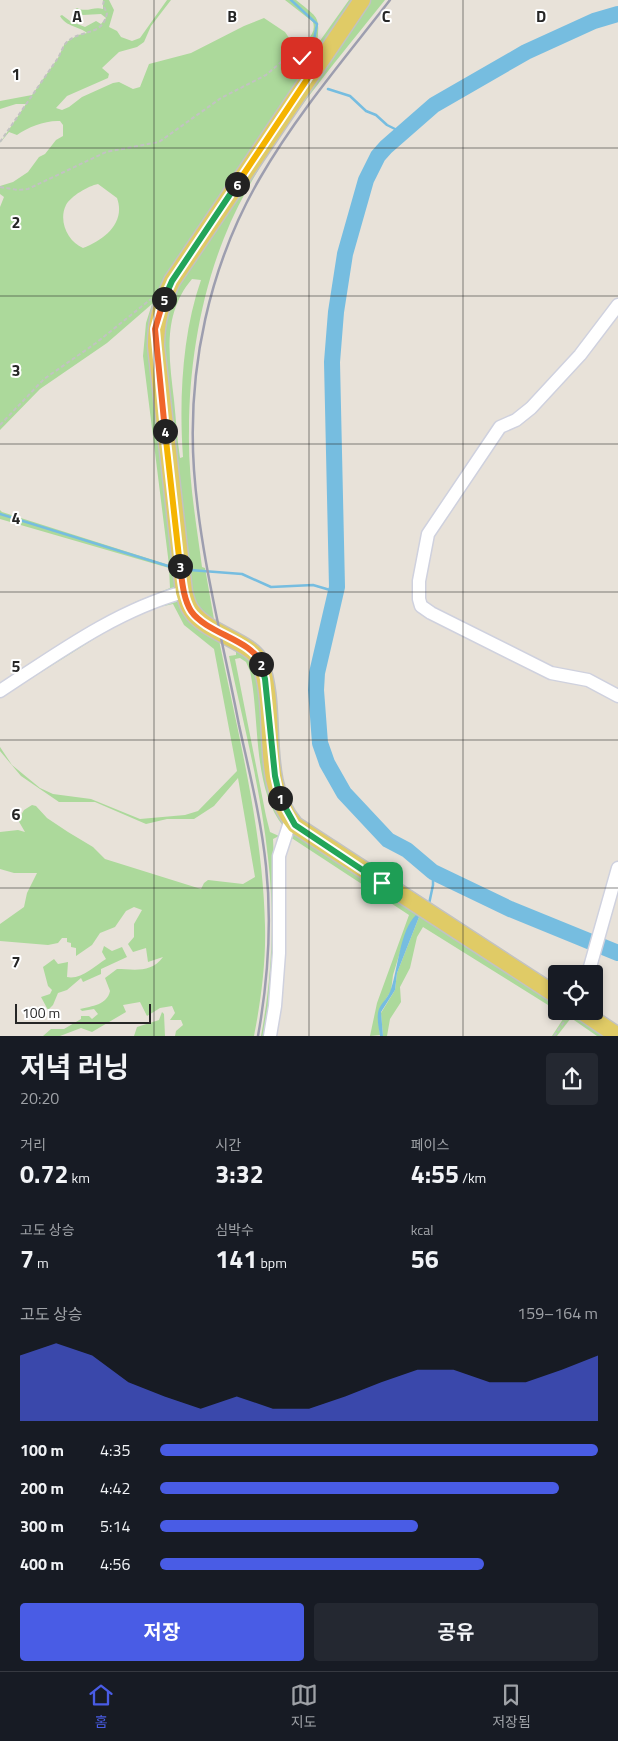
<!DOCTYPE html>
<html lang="ko">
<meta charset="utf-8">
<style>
:root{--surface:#171b24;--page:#242831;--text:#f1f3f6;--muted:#9ea1a6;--line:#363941;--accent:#495ce5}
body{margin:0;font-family:"Titillium Web","Noto Sans KR",sans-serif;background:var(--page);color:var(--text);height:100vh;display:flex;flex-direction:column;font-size:19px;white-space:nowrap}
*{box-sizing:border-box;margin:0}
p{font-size:16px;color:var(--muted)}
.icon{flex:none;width:28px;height:28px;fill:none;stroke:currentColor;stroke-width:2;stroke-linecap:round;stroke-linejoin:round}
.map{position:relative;height:1036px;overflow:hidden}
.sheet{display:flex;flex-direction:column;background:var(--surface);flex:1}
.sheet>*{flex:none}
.tools{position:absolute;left:548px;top:965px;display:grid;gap:10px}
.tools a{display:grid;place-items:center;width:55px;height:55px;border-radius:5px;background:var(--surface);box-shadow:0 2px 8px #0003;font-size:25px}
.scale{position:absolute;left:15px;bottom:12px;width:136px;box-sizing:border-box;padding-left:5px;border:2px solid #262626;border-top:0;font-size:14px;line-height:18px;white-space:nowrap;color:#262626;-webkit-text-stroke:4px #fff;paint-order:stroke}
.pin{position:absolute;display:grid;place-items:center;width:42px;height:42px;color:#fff;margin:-21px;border-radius:10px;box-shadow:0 2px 8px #0006}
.km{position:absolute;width:25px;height:25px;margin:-12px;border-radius:50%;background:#222;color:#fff;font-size:14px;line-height:25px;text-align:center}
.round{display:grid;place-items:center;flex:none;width:52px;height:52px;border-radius:5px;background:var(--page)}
.summary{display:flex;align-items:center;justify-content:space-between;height:85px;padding:0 20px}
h1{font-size:28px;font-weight:700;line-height:38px}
.stats{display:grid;grid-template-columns:repeat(3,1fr);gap:8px;height:85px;padding:5px 20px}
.stats div{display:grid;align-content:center}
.stats b{font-size:25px;font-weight:700}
.stats small{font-size:14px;font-weight:400}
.stats p{font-size:14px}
.chart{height:140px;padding:10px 20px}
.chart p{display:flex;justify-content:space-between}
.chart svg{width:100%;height:90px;margin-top:5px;fill:var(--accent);opacity:.7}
.button{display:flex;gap:10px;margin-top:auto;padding:10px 20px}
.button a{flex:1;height:58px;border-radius:5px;background:var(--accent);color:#fff;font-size:20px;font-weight:700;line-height:58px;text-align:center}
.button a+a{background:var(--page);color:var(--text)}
ul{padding:0 20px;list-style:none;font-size:16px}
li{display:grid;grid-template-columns:80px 60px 1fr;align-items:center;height:38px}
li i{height:12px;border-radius:6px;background:var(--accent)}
.tabs{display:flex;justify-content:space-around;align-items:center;height:70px;border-top:1px solid var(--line);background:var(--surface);font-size:14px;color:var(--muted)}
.tabs a{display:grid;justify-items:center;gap:2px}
.tabs .selected{color:var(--accent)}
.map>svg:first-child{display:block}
.green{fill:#acd99b;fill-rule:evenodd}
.water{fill:#76bde0}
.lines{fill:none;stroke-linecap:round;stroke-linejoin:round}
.stream{stroke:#76bde0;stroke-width:2.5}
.river{stroke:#76bde0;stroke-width:16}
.minor-casing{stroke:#cfd1de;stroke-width:15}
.major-casing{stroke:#c2c2c2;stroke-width:19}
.path{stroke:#c2c2c2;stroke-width:2;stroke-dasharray:4 2.5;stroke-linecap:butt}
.minor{stroke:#fff;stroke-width:12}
.major{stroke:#e0cb66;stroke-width:16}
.rail{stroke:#9d9eaf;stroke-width:2.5}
.split-1-casing{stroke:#fff;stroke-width:10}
.split-2-casing{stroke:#fff;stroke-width:10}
.split-3-casing{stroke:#fff;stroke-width:10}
.split-4-casing{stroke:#fff;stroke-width:10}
.split-5-casing{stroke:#fff;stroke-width:10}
.split-6-casing{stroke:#fff;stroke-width:10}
.split-7-casing{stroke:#fff;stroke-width:10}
.split-1{stroke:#22a559;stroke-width:6}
.split-2{stroke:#22a559;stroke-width:6}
.split-3{stroke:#f0652b;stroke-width:6}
.split-4{stroke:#f5b400;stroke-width:6}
.split-5{stroke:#f0652b;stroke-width:6}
.split-6{stroke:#22a559;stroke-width:6}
.split-7{stroke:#f5b400;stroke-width:6}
.grid{fill:none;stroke:#262626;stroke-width:1;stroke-opacity:0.55}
.grid-label{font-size:16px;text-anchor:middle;font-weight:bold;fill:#262626;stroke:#fff;stroke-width:4;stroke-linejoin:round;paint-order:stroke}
</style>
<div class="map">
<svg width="618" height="1036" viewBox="0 0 618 1036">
<rect width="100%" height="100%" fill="#e8e2d9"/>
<!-- green -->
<path class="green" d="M103 0H109L114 10 109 27 117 31 121 37 132 41 140 38 167 0H171L151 26 144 42 137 47 119 52 102 68 109 74 108 78 67 96 56 108 62 110 69 107 82 97 113 83 119 82 133 89 140 87 149 64 191 53 244 26 264 18 285 32 294 45C305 43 317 35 313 22L285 0H290L316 24 311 55 307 60 312 63 159 298 178 587 99 623 135 602 170 588 169 568 0 519V510L2 512 169 565 143 356 146 323 152 304 107 343 40 389 0 430V207L4 197 0 194V186L13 182 28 172 39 157 45 154 56 140 63 136V125L60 121C46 120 28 127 17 135L9 132 0 143 26 104H16L0 109V101L32 95 58 58 65 43 78 35 87 33C79 26 66 27 60 16L62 15 70 21 85 27 96 21 101 24 106 18 101 14 83 15 74 10 77 8C87 13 94 6 103 9ZM98 184 117 198C126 223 104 240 83 248 68 242 58 221 66 205 71 196 88 186 98 184Z
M292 0H296C319 19 320 15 317 45L349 0H354L314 60 312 48 317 23Z
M369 0H385C329 70 257 154 224 238 200 298 189 367 189 431 188 477 196 521 202 567L205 568 215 625C203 617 195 604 191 591L165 379 163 327 174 291ZM192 279 201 280C182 334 179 401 183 457L180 458C177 439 176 419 174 400 169 357 162 314 192 279Z
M173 598 179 599C186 618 200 632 219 640 238 734 263 830 265 926 266 963 261 1000 254 1036H175L176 1031 183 1025 181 1020H170L175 1013 172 1006 160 1008 147 1016 140 1002 123 1005 126 1012 92 1032 81 1028 60 1036H43L51 1029H64L81 1019V1016H89L92 1019 98 1014 94 1009 82 1011 80 1009C92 1006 107 1005 110 991L105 978 117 969C132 969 151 974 163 957L148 962 146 948 133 952 128 944 134 937V924L142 910 134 907 126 911 115 927 100 933 92 945 76 956V948L71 947V943L67 942V938H62L58 943 48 945 0 941V924L24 907 27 893 37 873H14L0 869V832L18 830 25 832 18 820 24 810 32 805 36 806 47 818 68 832 93 847 105 859 201 889 204 883 208 880 243 884 255 877 238 778 214 806 194 819H167L146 824 95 802H59L21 776 0 751V747L12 765 40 788 53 794 91 799 140 819 185 815 198 811 237 771 214 649 184 625 173 604 145 610 118 624 0 698V694L8 688C60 655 113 613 173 598Z
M236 650 250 660 254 667 284 821 283 826C252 787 260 717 250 671L246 662 240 658 235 659 266 816 270 832 279 836 273 839 277 925 266 1036H261C272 978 275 917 268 858 261 790 243 722 229 656L236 655Z
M291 830 556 1004V1010L423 927 417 937 410 968 400 987 401 1002 390 1019 387 1036H383L381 1013 395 990 397 973 419 917H415L404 939 393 975 391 991 382 1005 379 1029 380 1035 370 1036 377 1003 409 915 287 835Z
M104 946 112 951 122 947 127 957 101 969V974L83 982 81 978 67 990 58 993 53 1005 48 1010 41 997 50 994 52 990 48 986 43 967 54 959 58 964 68 962 67 977C81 980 95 966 106 959L102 952Z
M558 1011H567L606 1036H597L571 1018 557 1036H552L565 1016Z
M162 1012 164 1014 165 1036H134L137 1027 159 1020Z"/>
<!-- water -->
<path class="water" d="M416 915 419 917 397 973 395 990 381 1012 383 1036H380C379 1028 376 1017 379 1009 382 1002 389 997 391 989 398 969 400 930 416 915Z"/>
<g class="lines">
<!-- stream -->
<path class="stream" d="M291 0 317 24 311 55
M328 89 350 96 366 111 376 115 387 125 401 132
M0 514 168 566
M190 570 242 574 271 587 313 585 330 590 337 587
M429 904 433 885V872"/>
<!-- river -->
<path class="river" d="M618 14 594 21 526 52 434 105 386 147 378 156 366 180 345 254 336 312 332 362 337 587 317 673 316 690 320 743 327 763 344 793 388 840 407 850 433 872 510 909 618 953"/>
<!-- minor casing -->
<g class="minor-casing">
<path id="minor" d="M618 305 580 355 531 408 516 420 500 427 428 534 419 581V599L421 606 431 613 551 673 588 680 618 696
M0 691C58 653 117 610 184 592
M588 974 618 868
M270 1036 275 1006 279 953V856L291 819"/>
</g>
<!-- major casing -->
<g class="major-casing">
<path id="major" d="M362 0 172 281C161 305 156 320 156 346L184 592C186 598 187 605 191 610 205 633 253 642 260 662 279 712 257 781 295 825L556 995
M581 1011 618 1036"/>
</g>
<!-- path -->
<path class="path" d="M0 142 58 58C61 53 63 45 68 41 83 29 103 36 107 13L103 5 104 0
M0 187 18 190 28 189 106 152 159 142 221 98 266 75 294 51 305 61
M0 425 44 379 96 343 151 299
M554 1036 569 1015"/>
<!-- minor -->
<use href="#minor" class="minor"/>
<!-- major -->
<use href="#major" class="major"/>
<!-- rail -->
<path class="rail" d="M258 1036C268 980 272 922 266 866 261 818 249 771 239 725 223 641 200 555 194 470 187 369 209 266 260 178 297 114 345 58 390 0"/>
</g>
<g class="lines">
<!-- split-1 casing -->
<g class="split-1-casing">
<path id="split-1" d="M280 798 295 825 382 883"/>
</g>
<!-- split-2 casing -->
<g class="split-2-casing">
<path id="split-2" d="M261 664 265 679 275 776 280 798"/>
</g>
<!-- split-3 casing -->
<g class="split-3-casing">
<path id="split-3" d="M180 566C182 580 183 598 191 611 207 634 253 640 261 664"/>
</g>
<!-- split-4 casing -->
<g class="split-4-casing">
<path id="split-4" d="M165 431 180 566"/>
</g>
<!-- split-5 casing -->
<g class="split-5-casing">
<path id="split-5" d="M164 299 155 329 165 431"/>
</g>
<!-- split-6 casing -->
<g class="split-6-casing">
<path id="split-6" d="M164 299 172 281 237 184"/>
</g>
<!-- split-7 casing -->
<g class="split-7-casing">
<path id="split-7" d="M237 184 316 66 302 58"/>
</g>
<!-- split-1 -->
<use href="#split-1" class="split-1"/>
<!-- split-2 -->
<use href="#split-2" class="split-2"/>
<!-- split-3 -->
<use href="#split-3" class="split-3"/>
<!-- split-4 -->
<use href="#split-4" class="split-4"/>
<!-- split-5 -->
<use href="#split-5" class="split-5"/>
<!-- split-6 -->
<use href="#split-6" class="split-6"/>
<!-- split-7 -->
<use href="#split-7" class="split-7"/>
</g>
<!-- grid -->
<path class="grid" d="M154 0V1036M309 0V1036M463 0V1036M0 148H618M0 296H618M0 444H618M0 592H618M0 740H618M0 888H618"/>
<g class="grid-label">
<text x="77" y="22">A</text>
<text x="232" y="22">B</text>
<text x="386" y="22">C</text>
<text x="541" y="22">D</text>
<text x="16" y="80">1</text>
<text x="16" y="228">2</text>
<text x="16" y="376">3</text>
<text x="16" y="524">4</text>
<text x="16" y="672">5</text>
<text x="16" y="820">6</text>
<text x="16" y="968">7</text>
</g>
</svg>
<div class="tools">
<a><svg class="icon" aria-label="locate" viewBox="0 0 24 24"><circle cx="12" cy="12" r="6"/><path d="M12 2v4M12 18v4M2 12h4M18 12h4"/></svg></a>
</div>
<div class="scale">100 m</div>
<div class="pin" style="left:382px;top:883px;background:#1e9e55"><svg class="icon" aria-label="arrive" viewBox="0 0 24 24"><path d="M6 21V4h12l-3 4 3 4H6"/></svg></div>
<div class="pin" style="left:302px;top:58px;background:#d93025"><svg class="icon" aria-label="check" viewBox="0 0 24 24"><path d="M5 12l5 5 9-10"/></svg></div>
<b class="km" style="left:280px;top:798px">1</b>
<b class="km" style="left:261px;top:664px">2</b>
<b class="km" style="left:180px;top:566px">3</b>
<b class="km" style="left:165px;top:431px">4</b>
<b class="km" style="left:164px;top:299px">5</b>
<b class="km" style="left:237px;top:184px">6</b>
</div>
<section class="sheet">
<div class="summary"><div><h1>저녁 러닝</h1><p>20:20</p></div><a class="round"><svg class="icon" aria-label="share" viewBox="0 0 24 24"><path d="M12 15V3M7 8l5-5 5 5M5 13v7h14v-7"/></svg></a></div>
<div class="stats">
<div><p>거리</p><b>0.72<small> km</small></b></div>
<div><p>시간</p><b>3:32</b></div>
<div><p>페이스</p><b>4:55<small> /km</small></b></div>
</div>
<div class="stats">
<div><p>고도 상승</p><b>7<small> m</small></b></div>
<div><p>심박수</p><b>141<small> bpm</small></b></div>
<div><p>kcal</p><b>56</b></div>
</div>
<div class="chart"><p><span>고도 상승</span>159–164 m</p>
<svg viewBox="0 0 160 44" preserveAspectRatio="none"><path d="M0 44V12L10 6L20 12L30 25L40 32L50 38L60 32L70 38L80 38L90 32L100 25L110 19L120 19L130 25L140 25L150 19L160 12V44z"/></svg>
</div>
<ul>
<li><b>100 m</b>4:35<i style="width:100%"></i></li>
<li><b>200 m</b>4:42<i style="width:91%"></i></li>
<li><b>300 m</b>5:14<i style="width:59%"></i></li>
<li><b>400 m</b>4:56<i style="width:74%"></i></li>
</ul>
<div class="button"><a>저장</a><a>공유</a></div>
</section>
<nav class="tabs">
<a class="selected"><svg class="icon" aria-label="home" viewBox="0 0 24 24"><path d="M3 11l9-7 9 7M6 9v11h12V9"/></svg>홈</a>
<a><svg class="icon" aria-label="map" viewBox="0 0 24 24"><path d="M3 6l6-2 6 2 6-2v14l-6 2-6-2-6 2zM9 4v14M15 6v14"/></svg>지도</a>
<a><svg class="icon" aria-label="saved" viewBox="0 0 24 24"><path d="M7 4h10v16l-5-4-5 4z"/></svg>저장됨</a>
</nav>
